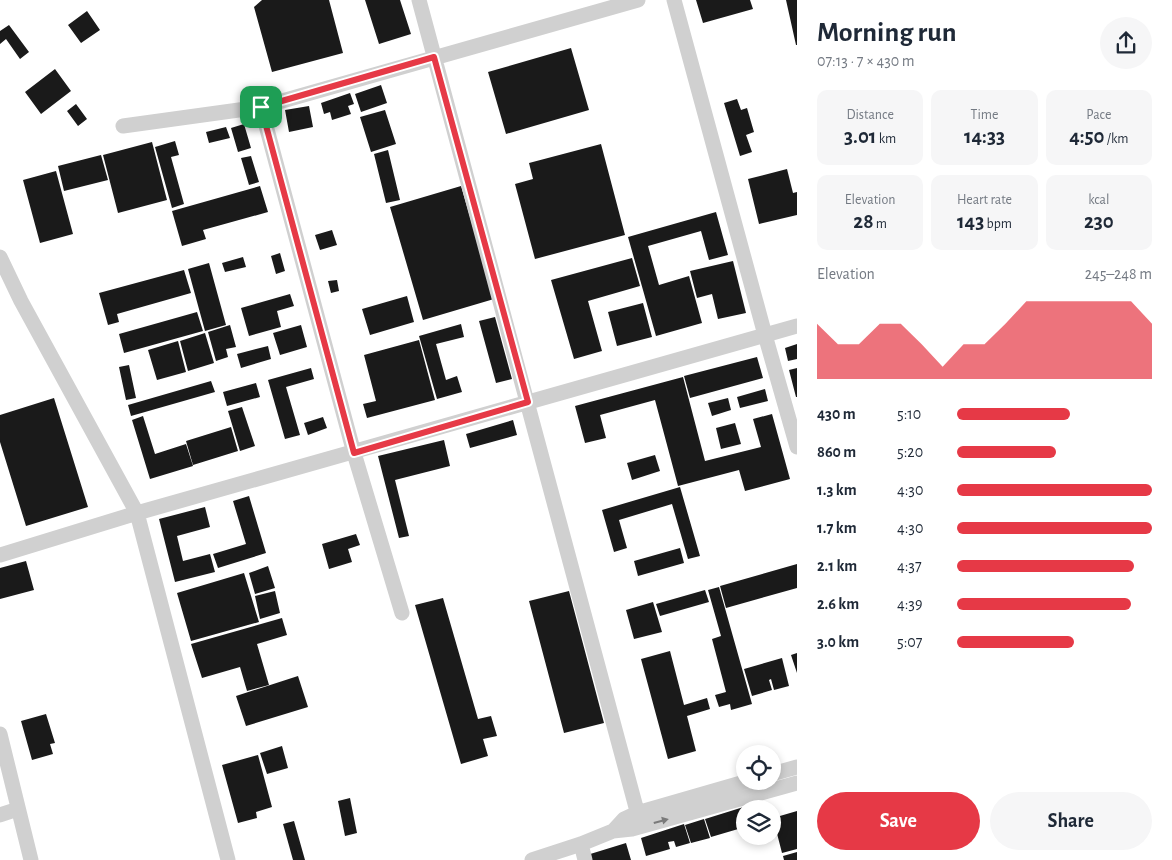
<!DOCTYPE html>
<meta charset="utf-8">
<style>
:root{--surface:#fff;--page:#f6f6f7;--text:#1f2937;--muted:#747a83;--accent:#e63946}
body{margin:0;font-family:"Alegreya Sans",sans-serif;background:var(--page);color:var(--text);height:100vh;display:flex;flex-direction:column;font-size:19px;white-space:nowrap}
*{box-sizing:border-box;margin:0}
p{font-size:16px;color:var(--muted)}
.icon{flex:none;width:28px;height:28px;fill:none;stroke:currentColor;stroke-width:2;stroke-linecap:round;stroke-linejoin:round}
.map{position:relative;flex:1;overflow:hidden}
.panel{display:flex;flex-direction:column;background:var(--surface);width:375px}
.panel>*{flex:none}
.buttons{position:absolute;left:736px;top:745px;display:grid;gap:10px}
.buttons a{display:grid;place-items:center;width:45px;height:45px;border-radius:50%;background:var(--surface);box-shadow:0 2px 8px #0003;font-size:25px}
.pin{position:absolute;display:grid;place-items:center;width:42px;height:42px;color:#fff;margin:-21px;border-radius:10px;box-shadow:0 2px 8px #0006}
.round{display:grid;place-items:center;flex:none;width:52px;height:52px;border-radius:26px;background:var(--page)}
.head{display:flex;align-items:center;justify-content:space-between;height:85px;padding:0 20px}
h1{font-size:28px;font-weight:600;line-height:38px}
.metrics{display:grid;grid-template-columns:repeat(3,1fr);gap:8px;height:85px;padding:5px 20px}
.metrics div{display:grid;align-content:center;border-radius:10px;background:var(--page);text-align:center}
.metrics b{font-size:21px;font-weight:600}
.metrics small{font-size:14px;font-weight:400}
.metrics p{font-size:14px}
.chart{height:140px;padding:10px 20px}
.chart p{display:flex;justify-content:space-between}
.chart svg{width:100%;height:90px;margin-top:5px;fill:var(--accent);opacity:.7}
.button{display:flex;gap:10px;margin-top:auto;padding:10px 20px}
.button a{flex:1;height:58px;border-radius:30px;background:var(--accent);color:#fff;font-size:20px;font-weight:600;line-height:58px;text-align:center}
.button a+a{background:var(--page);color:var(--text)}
ul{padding:0 20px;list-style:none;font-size:16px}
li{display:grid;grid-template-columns:80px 60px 1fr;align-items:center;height:38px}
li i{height:12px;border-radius:6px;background:var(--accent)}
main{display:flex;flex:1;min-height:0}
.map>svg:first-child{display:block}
.building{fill:#1a1a1a}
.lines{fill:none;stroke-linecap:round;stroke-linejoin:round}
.minor{stroke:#d0d0d0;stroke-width:15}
.oneway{fill:#7a7a7a}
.route-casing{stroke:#fff;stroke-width:10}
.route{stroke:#e63946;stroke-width:6}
</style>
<main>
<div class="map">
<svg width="797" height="860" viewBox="0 0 797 860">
<rect width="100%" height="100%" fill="#fff"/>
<!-- building -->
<path class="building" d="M262 0H329L343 53 272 72 254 7Z
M365 0H400L411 34 379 44Z
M696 0H750L753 9 703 23Z
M786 0H797V45H796Z
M87 11 100 30 81 43 68 25Z
M9 25 29 52 20 59 6 39 0 44V31Z
M571 48 589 110 506 134 488 72Z
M55 69 71 91 41 114 25 92Z
M381 85 387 103 361 112 355 94Z
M350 93 354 104 348 106 351 114 332 120 330 112 324 114 321 103Z
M737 99 741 110 747 108 754 132 746 135 752 152 740 156 724 103Z
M76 104 87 119 78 126 67 111Z
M309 106 313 127 289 132 285 110Z
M385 110 396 144 371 152 360 117Z
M244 124 251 148 238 152 231 128Z
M226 127 230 138 209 143 206 132Z
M175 141 179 155 171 157 184 204 172 208 155 147Z
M152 142 167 200 118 213 103 155Z
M601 144 625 235 535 259 515 184 533 179 529 163Z
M388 150 400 200 386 203 374 154Z
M101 155 108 180 64 191 58 166Z
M251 156 259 182 249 185 241 158Z
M787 169 793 193 797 192V215L759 224 748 179Z
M56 171 73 234 40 243 23 180Z
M260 186 268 212 203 230 206 239 182 246 172 211Z
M461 186 494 299 423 320 390 207Z
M716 212 728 255 709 260 701 231 648 246 659 285 689 276 702 323 656 336 628 237Z
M332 230 337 245 320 250 315 235Z
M280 253 285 271 276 274 271 256Z
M243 257 246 267 225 272 222 263Z
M632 258 640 286 588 301 602 351 574 359 551 280Z
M733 261 746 313 718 319 712 294 697 298 690 271Z
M209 263 226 325 205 331 188 269Z
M184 270 191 293 117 314 119 322 108 325 99 293Z
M337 280 339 291 331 293 328 281Z
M290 294 294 306 277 311 281 327 249 336 241 308Z
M407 296 414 322 370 335 362 309Z
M643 303 652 337 617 346 608 312Z
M197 312 203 331 124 353 119 334Z
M495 317 512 379 496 383 479 321Z
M461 324 464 337 436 344 446 380 457 376 462 392 437 399 419 336Z
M230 325 236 347 226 349 228 357 216 361 208 332Z
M301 325 307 347 280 355 273 333Z
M205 333 214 363 188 371 180 341Z
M419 340 435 400 367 418 363 404 376 401 364 355Z
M178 341 186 372 157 380 148 350Z
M797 344V359L788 361 785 348Z
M268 346 271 359 241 368 237 354Z
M757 357 763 378 690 398 684 376Z
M129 365 136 398 126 400 119 367Z
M311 368 314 379 286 387 300 435 285 439 268 380Z
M797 368V397H796L789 370Z
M683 377 705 461 761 447 753 419 772 414 790 479 745 491 739 470 678 486 655 400 600 415 606 438 585 443 575 406Z
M211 381 215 392 131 416 128 405Z
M256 383 260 397 227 406 223 392Z
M765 389 768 401 740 408 737 397Z
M54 398 88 507 26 526 0 442V415Z
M728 398 731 410 712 416 708 403Z
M242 407 255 446 240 451 228 411Z
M143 416 155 454 186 444 193 466 150 479 132 420Z
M323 417 327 428 308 435 304 423Z
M513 420 517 435 470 448 466 434Z
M735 423 741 444 721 449 716 428Z
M231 427 238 451 193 465 186 441Z
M444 440 450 466 395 480 409 536 399 538 378 456Z
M655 455 660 471 632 480 627 463Z
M680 487 700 556 688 559 672 504 619 520 627 548 614 552 602 510Z
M249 496 266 553 218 568 213 554 246 544 233 501Z
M205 507 210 527 177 536 183 561 210 554 215 572 175 582 159 519Z
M356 534 360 545 348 549 352 562 329 569 322 544Z
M680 548 684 563 638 576 634 561Z
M26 561 34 590 0 599V568Z
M797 564V588L726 608 720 586Z
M268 566 275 588 255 594 249 573Z
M244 573 259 622 191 641 177 593Z
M719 587 752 704 731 710 730 704 719 707 715 695 726 692 712 639 721 636 708 590Z
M705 590 709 602 660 616 656 604Z
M275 591 280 613 260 619 255 596Z
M569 591 604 723 564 733 529 601Z
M443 598 478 719 491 716 497 736 483 739 488 756 461 764 415 605Z
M653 602 662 632 634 639 626 610Z
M282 618 287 635 257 644 269 685 247 691 240 667 202 678 191 644Z
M670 651 684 705 707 698 710 709 687 716 696 751 668 759 641 659Z
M797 653V673L791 655Z
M782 658 789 686 774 690 771 679 769 680 772 690 752 696 744 669Z
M298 676 308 707 246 726 236 696Z
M46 714 55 743 50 744 53 754 32 760 21 721Z
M282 746 288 768 267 774 260 753Z
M258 755 272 807 256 812 257 818 238 823 222 765Z
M350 798 357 833 345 836 338 801Z
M750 805 751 809H745V827L711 837 705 819Z
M797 811V849L782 853 773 818Z
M704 819 710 838 691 843 685 825Z
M294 821 305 860H293L283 824Z
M684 824 690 843 676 847 674 841 668 842 670 849 646 856 641 838Z
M626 843 631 860H589L587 855Z
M797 852V860H784L783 856Z"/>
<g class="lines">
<!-- minor -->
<path class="minor" d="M419 0 641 826
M674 0 765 335 797 447
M261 107 354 453 402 613
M123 126 261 107 638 0
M0 257 21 301 137 513 228 860
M0 555 137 513 797 326
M0 734 31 860
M772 774 797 767
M0 815 18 809
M613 831 624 819 637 813 748 781
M581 844 585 860
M532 860 581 844 613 831 632 829 797 783"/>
</g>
<!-- one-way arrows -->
<defs><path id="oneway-solid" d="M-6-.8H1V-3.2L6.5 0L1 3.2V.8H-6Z" transform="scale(1.25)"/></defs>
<use class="oneway" href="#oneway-solid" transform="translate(661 821) rotate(-15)"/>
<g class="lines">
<!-- route casing -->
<g class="route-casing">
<path id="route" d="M434 57 528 402 354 453 261 107Z"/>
</g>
<!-- route -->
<use href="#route" class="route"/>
</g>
</svg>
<div class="buttons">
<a><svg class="icon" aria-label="locate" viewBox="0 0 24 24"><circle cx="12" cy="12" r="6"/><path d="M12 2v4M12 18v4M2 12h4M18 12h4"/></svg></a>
<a><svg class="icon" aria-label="layers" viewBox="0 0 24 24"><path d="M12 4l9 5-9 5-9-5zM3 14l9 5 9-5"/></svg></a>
</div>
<div class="pin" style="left:261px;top:107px;background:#1e9e55"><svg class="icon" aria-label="arrive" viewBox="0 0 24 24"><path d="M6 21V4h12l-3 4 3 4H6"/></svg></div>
</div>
<section class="panel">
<div class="head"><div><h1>Morning run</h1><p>07:13 · 7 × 430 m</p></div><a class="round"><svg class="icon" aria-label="share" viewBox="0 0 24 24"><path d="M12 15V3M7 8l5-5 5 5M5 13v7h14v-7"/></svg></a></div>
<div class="metrics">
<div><p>Distance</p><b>3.01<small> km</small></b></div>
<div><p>Time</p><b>14:33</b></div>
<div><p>Pace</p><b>4:50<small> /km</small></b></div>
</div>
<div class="metrics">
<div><p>Elevation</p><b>28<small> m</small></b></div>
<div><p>Heart rate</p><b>143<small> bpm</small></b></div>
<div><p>kcal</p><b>230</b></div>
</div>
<div class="chart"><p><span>Elevation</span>245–248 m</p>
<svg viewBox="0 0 160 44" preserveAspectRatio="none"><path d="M0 44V17L10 27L20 27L30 17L40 17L50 27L60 38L70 27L80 27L90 17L100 6L110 6L120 6L130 6L140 6L150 6L160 17V44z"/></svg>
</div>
<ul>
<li><b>430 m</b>5:10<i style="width:58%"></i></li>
<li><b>860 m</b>5:20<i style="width:51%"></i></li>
<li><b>1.3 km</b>4:30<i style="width:100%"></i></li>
<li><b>1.7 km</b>4:30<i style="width:100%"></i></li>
<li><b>2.1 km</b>4:37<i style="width:91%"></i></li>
<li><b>2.6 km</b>4:39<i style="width:89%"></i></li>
<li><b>3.0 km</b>5:07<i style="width:60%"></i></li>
</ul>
<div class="button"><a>Save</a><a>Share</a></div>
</section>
</main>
